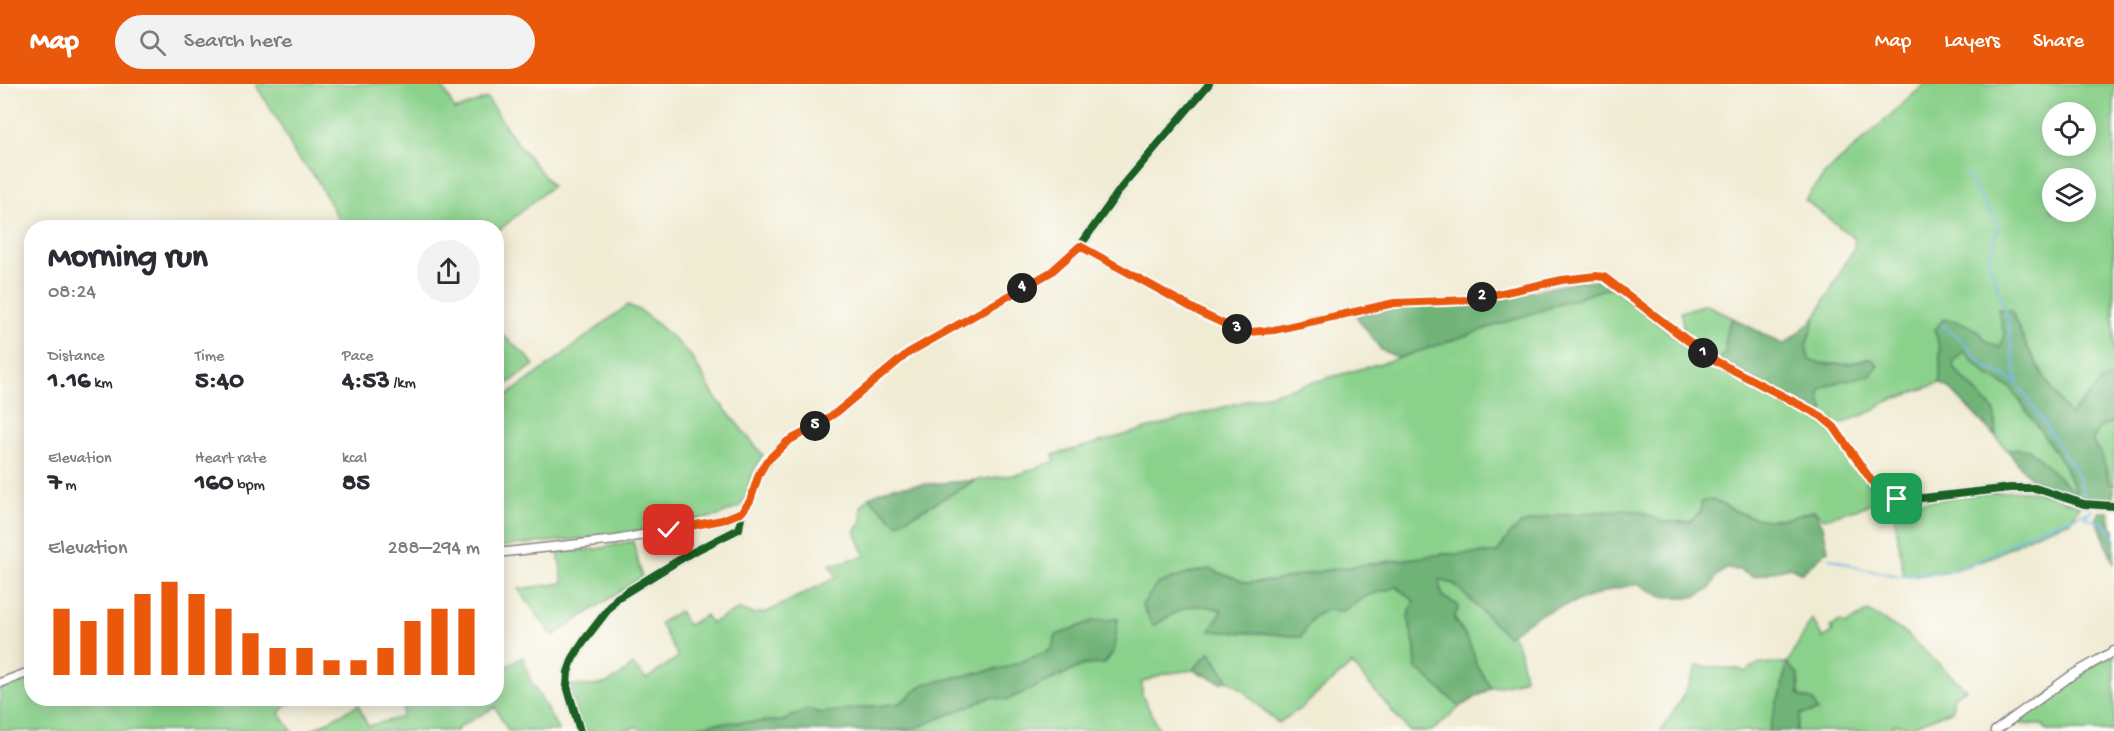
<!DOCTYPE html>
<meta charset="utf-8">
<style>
:root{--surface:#fff;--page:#f2f2f3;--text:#2b2b33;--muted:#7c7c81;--accent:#ea580c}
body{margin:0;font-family:"Gochi Hand",sans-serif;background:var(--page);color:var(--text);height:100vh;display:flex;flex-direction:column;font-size:22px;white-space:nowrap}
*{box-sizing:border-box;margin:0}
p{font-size:20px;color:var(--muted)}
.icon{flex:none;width:33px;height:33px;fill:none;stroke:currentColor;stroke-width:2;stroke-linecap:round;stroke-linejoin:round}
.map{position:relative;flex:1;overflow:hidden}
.side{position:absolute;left:24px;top:136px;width:480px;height:486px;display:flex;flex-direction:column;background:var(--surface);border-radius:24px;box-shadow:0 3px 15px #0003}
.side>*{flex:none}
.fabs{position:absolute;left:2042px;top:18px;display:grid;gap:12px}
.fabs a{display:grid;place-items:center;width:54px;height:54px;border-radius:50%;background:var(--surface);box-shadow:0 3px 15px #0003;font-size:30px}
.pin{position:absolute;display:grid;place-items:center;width:51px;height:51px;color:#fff;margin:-26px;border-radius:12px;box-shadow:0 3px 9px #0006}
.km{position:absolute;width:30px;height:30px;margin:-15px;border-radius:50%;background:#222;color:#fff;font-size:16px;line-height:30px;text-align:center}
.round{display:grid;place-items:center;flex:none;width:63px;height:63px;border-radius:32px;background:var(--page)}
.overview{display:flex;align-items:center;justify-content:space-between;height:102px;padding:0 24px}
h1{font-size:33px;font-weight:700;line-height:45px}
.metrics{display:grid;grid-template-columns:repeat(3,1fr);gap:9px;height:102px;padding:6px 24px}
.metrics div{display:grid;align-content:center}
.metrics b{font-size:26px;font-weight:700}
.metrics small{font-size:16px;font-weight:400}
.metrics p{font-size:16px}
.chart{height:168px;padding:12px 24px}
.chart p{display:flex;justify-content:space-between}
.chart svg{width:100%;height:108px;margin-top:6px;stroke:var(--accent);stroke-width:6}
header{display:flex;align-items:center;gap:36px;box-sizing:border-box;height:84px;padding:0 30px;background:var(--accent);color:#fff}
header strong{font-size:28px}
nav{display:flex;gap:33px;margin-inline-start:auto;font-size:21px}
.search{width:420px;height:54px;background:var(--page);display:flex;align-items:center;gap:15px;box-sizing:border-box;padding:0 21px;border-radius:33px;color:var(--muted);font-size:22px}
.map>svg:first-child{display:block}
.green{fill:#8ad18b;stroke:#567a63;stroke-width:1.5;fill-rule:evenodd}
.forest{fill:#6fb377;stroke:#486a59;stroke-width:1.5}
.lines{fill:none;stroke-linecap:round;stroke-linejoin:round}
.stream{stroke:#73b5e8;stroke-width:2}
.street-casing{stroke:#898687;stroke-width:11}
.street{stroke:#fff;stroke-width:8}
.cycleway-casing{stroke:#fdfcf7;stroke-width:11}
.cycleway{stroke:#1b5e20;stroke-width:8}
.route-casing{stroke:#fff;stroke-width:12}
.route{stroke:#ea580c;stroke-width:8}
</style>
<header>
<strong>Map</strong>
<div class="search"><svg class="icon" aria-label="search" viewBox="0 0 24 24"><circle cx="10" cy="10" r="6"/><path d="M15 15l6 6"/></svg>Search here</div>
<nav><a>Map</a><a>Layers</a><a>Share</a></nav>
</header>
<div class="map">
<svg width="2114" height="647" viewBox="0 0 2114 647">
<rect width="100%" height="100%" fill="#fdfcf7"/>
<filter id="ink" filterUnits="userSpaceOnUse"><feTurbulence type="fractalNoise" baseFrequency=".0167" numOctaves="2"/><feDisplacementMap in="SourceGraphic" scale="12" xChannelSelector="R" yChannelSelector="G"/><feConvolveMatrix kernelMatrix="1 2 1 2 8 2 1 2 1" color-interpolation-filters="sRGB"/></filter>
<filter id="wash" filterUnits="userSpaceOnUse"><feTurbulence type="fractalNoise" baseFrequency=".008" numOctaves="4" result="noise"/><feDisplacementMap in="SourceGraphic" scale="24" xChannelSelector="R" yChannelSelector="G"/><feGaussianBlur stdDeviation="1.35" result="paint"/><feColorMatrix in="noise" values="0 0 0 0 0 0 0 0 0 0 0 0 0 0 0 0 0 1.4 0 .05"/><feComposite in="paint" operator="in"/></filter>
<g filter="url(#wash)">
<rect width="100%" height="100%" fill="#f0ebd3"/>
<!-- green -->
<path class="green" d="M255 0H441L455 26 487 14 512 52 552 102 497 148 496 144H343L316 94 296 72 279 38Z
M1925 0H2114V293L2103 296 2070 332C2048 300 2025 265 2012 227L1998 225 2004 249 2001 264 1990 261 1975 245 1935 246 1940 266V299L1881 320 1875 326 1838 341 1822 329 1824 326 1820 317V305L1837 298 1871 291V274C1849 281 1831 283 1809 276L1806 262 1815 234 1854 163 1855 155 1805 116 1825 90ZM2052 28H2085V62H2052ZM2052 94H2085V128H2052Z
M1611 203 1711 282 1731 291 1770 314 1817 335 1830 346 1880 417 1824 435 1814 426C1772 443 1751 437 1712 415L1690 438H1663L1639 427 1511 449 1497 469 1444 470 1327 486 1272 497 1247 499 1209 485 1190 489 1157 500 1153 542 1182 525 1200 520 1222 526 1210 547 1273 550 1301 553 1313 533 1326 526 1343 527 1367 512 1396 503 1414 517 1408 533 1415 563 1416 584 1460 623 1432 647H1409L1352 580 1300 625 1278 639 1240 604 1228 596 1210 568 1193 586 1163 590 1142 598V611L1160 647H879L916 644 991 613 1007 616 1084 581 1104 579 1114 567 1118 535 1093 537 1056 551 1051 566 1007 583 924 600 900 619 821 629 806 625 783 637 715 639 679 647H647L635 643 625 647H582L569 601C605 603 605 603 633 581L646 595 678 573 660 539 679 527 688 541 706 531 711 539 740 525 753 530 767 528 837 493 829 481 865 472 855 447 862 438 861 423 869 413 898 439 977 396 1020 390 1055 377 1053 371 1399 274Z
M1705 220 1733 234C1725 245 1725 255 1726 268L1717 276 1684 251 1681 228Z
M628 221 641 227 672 253 691 272 715 313 763 371 751 392 747 412 739 423 718 432 610 452 497 463V318C542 289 584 253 628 221Z
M496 245 527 272 534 281 497 307Z
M1964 267 1988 292 2011 304 2064 381 2078 413 2029 365 2007 366 1996 353 1995 328 1953 283 1954 277Z
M2114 337V400L2110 399 2109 390 2092 357 2101 343Z
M2023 407 2048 410 2080 422 2071 437 2035 450 1988 475 1945 489 1904 492 1893 422 1983 409Z
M633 457 642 493 553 552 518 505 563 499 558 468 597 465Z
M1439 496 1454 500 1507 552 1512 549 1520 568 1525 594 1514 599 1491 604C1486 597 1479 589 1476 581 1472 572 1472 563 1467 554 1455 533 1443 521 1439 496Z
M1868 527 1904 548 1966 605 1953 613V626L1910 643 1894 640 1890 647H1796L1800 630 1817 627 1813 617 1799 611 1798 591H1784L1780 613 1769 647H1660C1676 627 1687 606 1697 582L1739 585 1745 588C1757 577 1772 579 1787 579L1812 535 1823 554 1833 548 1831 543 1840 537 1845 541Z
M2114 570V647H2047L2043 641 2020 640C2038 610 2084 588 2114 570Z
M523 573 529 593 559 647H508L495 623 457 644 458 647H310L358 621 368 642 402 633 404 620 415 615H496L497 584 499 587Z
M31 592 32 615H294L279 629 292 647H0V604Z"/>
<!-- forest -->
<path class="forest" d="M1602 196 1611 203 1399 274 1381 266 1356 232 1412 222H1468L1580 197Z
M1998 225 2012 227C2025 265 2048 300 2070 332L2103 296 2114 293V337L2101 343 2092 357 2102 372 2110 399 2114 400V418L2078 413 2031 395 2007 366 2029 365 2077 411 2064 381 2011 304 1988 292 1964 267 1954 277 1953 283 1995 328 1996 353 1949 304 1940 299V266L1935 246 1943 235C1955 236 1964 238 1974 245 1984 253 1988 260 2001 264L2004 249Z
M1733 234 1784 261 1815 234 1806 262 1809 276C1831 283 1849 281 1871 274L1878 282 1871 291 1837 298 1820 305V317L1824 326 1822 329 1717 276 1726 268C1725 255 1725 245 1733 234Z
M977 396 897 440 869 413 892 403Z
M1712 415C1751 437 1772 443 1814 426L1823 442 1828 466 1802 489 1790 483 1753 493 1740 486 1726 485 1716 493 1710 505 1694 513H1662L1639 500 1613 505 1540 530 1507 552 1454 500 1439 496 1442 512 1459 522 1454 536 1467 554 1474 570 1476 580 1491 604 1460 623 1416 584 1415 563 1408 533 1414 517 1397 503 1367 512 1343 527 1326 526 1313 533 1301 553 1273 550 1210 547 1222 526C1190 516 1180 525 1153 542L1142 521 1157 500 1190 489 1209 485 1247 499 1272 497 1327 486 1444 470 1497 469 1511 449 1521 440 1550 432 1620 426 1639 427 1663 438H1690L1701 428V418Z
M2099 428H2108L2111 441 2114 444V480L2096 433Z
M1118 535 1114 567 1104 580 1084 581 1006 616 991 613 916 644 879 647H679L715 639 783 637 806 625 821 629 900 619 924 600 1007 583 1051 566 1056 551 1093 537Z
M1210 568 1228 596 1221 599 1193 586Z
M1787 579 1798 591 1799 611 1813 617 1818 627 1801 630 1796 647H1769L1776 618 1780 613Z"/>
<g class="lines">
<!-- stream -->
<path class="stream" d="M1967 90 1999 144 1988 174 2007 231 2017 299 2074 384 2087 418
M1942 241 1960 255 1985 282 2018 299
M2089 423 2091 427 2084 433 2104 439 2114 454
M1830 474 1862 485 1899 492 1949 487 1977 478 2014 457 2045 443 2088 428"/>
</g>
</g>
<g filter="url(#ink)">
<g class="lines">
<!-- street casing -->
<g class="street-casing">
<path id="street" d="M1080 162 1205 231 1235 245 1249 248 1273 246 1394 219 1469 216 1562 196 1596 192 1604 193 1711 275 1821 332 1834 343 1878 406 1887 414 1914 415 2010 404H2035L2084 420 2114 422
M496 469 616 456 722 436 742 428
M0 599 32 587
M580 647 567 602 568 588 573 574 586 554 617 514 689 470 739 445 742 428 750 417 759 390 778 365 790 356 809 346 837 328 908 269 1051 188 1080 162 1121 104 1209 0
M1995 647 2072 591 2114 567"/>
</g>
<!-- street -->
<use href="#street" class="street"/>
<!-- cycleway casing -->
<g class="cycleway-casing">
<path id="cycleway" d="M1080 162 1205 231 1235 245 1249 248 1273 246 1394 219 1469 216 1562 196 1596 192 1604 193 1711 275 1821 332 1834 343 1878 406 1887 414 1914 415 2010 404H2035L2084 420 2114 422
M580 647 567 602 568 588 573 574 586 554 617 514 689 470 739 445 742 428 750 417 759 390 778 365 790 356 809 346 837 328 908 269 1051 188 1080 162 1121 104 1209 0"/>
</g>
<!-- cycleway -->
<use href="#cycleway" class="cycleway"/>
</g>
</g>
<g class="lines" filter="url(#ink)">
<!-- route casing -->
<g class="route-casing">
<path id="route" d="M669 446 722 436 742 428 750 417 759 390 766 378 788 357 809 346 837 328 908 269 1051 188 1080 162 1205 231 1235 245 1250 248 1274 246 1394 219 1469 216 1562 196 1596 192 1604 193 1712 275 1821 332 1834 343 1878 406 1887 414 1897 415"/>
</g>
<!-- route -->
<use href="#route" class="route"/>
</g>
</svg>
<div class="fabs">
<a><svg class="icon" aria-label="locate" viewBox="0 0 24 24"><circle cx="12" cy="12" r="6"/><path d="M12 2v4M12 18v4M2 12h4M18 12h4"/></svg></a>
<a><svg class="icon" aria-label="layers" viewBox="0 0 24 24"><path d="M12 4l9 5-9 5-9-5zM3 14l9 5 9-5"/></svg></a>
</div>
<div class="pin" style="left:1897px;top:415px;background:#1e9e55"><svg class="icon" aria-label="arrive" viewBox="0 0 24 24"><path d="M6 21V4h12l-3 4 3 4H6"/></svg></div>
<div class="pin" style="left:669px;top:446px;background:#d93025"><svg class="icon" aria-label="check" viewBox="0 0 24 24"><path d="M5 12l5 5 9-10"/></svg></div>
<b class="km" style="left:1703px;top:269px">1</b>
<b class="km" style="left:1482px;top:213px">2</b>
<b class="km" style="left:1237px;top:245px">3</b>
<b class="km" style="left:1022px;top:204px">4</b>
<b class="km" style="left:815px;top:342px">5</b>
<section class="side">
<div class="overview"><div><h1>Morning run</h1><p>08:24</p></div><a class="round"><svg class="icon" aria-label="share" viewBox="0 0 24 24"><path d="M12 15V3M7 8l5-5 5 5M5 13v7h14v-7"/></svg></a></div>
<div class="metrics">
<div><p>Distance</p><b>1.16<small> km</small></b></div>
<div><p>Time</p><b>5:40</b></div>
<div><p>Pace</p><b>4:53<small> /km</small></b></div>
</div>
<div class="metrics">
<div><p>Elevation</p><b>7<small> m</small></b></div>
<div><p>Heart rate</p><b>160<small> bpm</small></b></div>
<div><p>kcal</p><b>85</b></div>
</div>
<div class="chart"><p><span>Elevation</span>288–294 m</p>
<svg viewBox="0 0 160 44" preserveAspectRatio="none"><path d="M5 44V17M15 44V22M25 44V17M35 44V11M45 44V6M55 44V11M65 44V17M75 44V27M85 44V33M95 44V33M105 44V38M115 44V38M125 44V33M135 44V22M145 44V17M155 44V17"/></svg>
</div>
</section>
</div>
